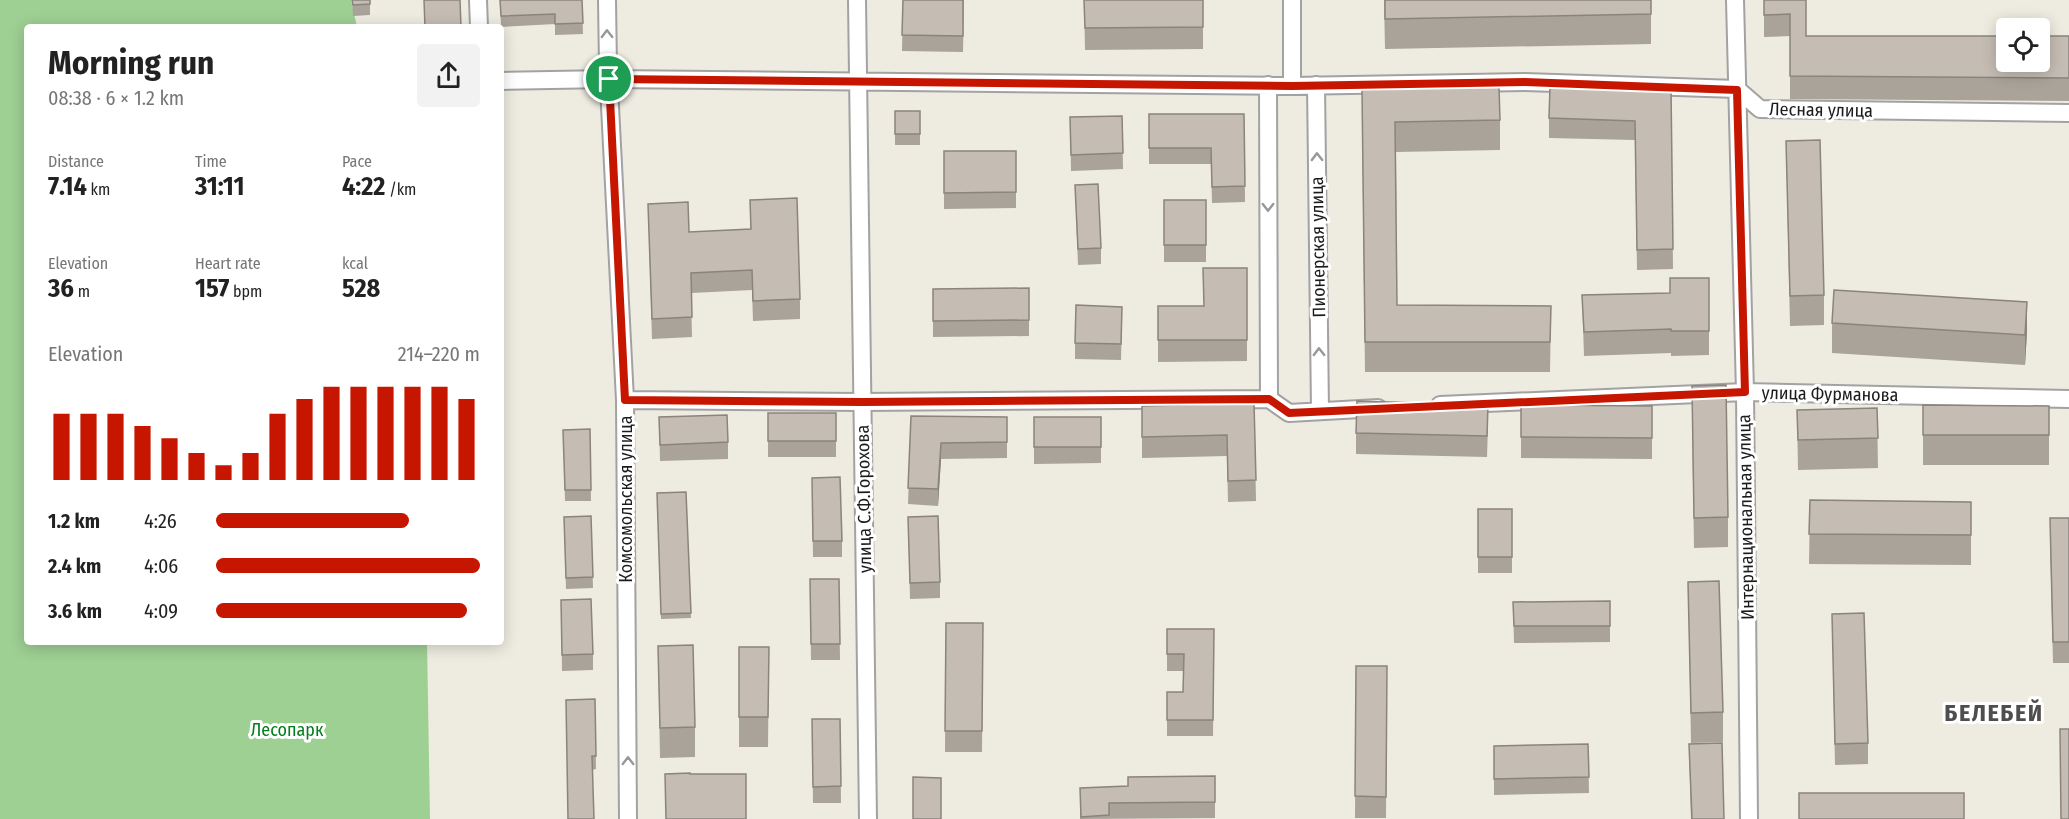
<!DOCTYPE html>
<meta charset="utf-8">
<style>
:root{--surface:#fff;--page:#f2f2f2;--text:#222;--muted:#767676;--accent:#c71600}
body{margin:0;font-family:"Fira Sans Condensed",sans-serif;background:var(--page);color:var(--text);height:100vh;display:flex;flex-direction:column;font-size:22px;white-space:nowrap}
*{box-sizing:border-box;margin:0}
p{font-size:20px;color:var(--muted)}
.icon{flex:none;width:33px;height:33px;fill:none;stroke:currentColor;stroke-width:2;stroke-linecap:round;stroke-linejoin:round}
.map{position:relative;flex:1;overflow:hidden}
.details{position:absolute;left:24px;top:24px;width:480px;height:621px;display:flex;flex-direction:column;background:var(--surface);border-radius:6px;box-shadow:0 3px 15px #0003}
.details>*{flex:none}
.buttons{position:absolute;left:1996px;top:18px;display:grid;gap:12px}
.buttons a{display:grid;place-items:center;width:54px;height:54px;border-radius:6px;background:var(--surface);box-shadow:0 3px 15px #0003;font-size:30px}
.pin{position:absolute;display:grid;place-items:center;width:51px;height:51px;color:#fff;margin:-26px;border:3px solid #fff;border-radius:50%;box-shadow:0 2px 6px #0007}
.round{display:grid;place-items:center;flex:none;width:63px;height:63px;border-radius:6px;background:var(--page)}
.head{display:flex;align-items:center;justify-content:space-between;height:102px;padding:0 24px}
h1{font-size:33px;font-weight:700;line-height:45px}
.figures{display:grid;grid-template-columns:repeat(3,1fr);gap:9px;height:102px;padding:6px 24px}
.figures div{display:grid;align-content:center}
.figures b{font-size:26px;font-weight:700}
.figures small{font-size:16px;font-weight:400}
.figures p{font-size:16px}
.chart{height:168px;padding:12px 24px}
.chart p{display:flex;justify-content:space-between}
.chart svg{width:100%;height:108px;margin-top:6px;stroke:var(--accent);stroke-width:6}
ul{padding:0 24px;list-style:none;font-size:20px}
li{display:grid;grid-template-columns:96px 72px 1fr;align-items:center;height:45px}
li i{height:15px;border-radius:8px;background:var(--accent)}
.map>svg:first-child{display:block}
.forest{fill:#9ecf93}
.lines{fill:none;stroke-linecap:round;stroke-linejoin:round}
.minor-casing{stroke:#a2a2a2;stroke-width:20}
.minor{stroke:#fff;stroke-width:16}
.wall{fill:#a9a39a}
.shaded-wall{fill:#8a847d}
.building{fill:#c5bdb3;stroke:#8a847d;stroke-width:1.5}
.oneway{stroke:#989898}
.route-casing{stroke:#fff;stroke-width:12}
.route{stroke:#c71600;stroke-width:8}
.labels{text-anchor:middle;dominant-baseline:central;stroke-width:6;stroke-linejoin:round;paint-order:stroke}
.street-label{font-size:18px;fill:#1b1b1b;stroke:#fff}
.park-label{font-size:18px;fill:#067d1d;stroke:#fff}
.district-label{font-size:24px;font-weight:bold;letter-spacing:1.5px;fill:#4e4e4e;stroke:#fff}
</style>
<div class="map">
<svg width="2069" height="819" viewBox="0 0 2069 819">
<rect width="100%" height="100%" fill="#eeebe0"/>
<!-- forest -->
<path class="forest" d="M0 0H351L357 27H27V642H427L430 819H0Z"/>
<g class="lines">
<!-- minor casing -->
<g class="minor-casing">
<path id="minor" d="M478 0 479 27
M607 0 608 67 625 400 628 819
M857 0 868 819
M1735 0 1745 392 1749 819
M501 81 609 79 1292 86 1525 82 1737 89 1760 109 2069 113
M1268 85 1269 399
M1316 85 1320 410
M1292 86V0
M625 400 863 402 1269 399 1289 413 1378 408
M1440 405 1745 392 2069 399"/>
</g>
<!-- minor -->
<use href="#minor" class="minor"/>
</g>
<!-- wall -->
<path class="wall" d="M352 0H370V15L353 16Z
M500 0H582L583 34 555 35V24L501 27Z
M903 0H964L963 52 902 51Z
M1084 0H1203V49L1085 50Z
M1384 0H1651V44L1385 49Z
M1764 0H1806V36H2069V101L1790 99V36L1764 37Z
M1671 88 1673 269 1637 270 1635 140 1549 138V118Z
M895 111H920V145H895Z
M1149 114H1244L1245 202 1212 203 1211 164H1149Z
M1122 116 1123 169 1071 171 1070 117Z
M1362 120H1500V150L1396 152 1397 305 1551 306 1550 372H1365Z
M1786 141 1824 295V325L1790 326Z
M944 151H1016V208L944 209Z
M1075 185 1101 248V264L1078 265Z
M750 200 800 299V319L753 321 752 290 691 293 692 337 652 339 648 204 689 232 750 229Z
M1164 200H1206V262H1164Z
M1247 268V361L1158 362V306H1204Z
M1709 278V355L1671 356V353L1584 356 1582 295 1670 293Z
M1029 288V336L933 337V289Z
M1122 323 1121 360 1075 359V343Z
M1832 323 2027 332 2025 365 1832 353Z
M1254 403 1256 501 1228 502 1227 456 1142 458V406Z
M1521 405 1652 406V459L1521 458Z
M1923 405 2049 406V465H1923Z
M1877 408 1878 468 1798 470 1797 410Z
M768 413H836V457H768Z
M911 416 1007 417V458L941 459 938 506 908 504Z
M1692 416 1728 517V547L1694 548Z
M659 417 728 442V459L660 461Z
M1034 417H1101V463L1034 464Z
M1488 426 1487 457 1356 454V433Z
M590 429 591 501H565L563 430Z
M686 492 691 618 661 619 657 493Z
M812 494 842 541V557H813Z
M1810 500 1971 502V565L1809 564Z
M1478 509H1512V573H1478Z
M591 516 593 588 566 589 564 517Z
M908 517 940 582V598L910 599Z
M2069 518V663H2053L2050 539Z
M810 579H839L840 660H811Z
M1688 582 1723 712V742L1691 743Z
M561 600 593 654V670L562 671Z
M1610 601V642L1514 643 1513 602Z
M1832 614 1868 743V764L1835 765Z
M946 623H983L982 752H945Z
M1167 629H1214L1213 736H1167V692H1183L1184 671H1167Z
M658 646 695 727V757L660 758Z
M739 647H769L768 747H739Z
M1356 666H1387L1386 818H1355Z
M595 699 596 769 592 770 567 819Z
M812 719H840L841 803H813Z
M1588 744 1589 793 1494 795V746Z
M1689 744 1724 819H1691Z
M1215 776V818L1080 819V788L1128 786Z"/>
<!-- shaded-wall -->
<path class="shaded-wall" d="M2027 302V332L2025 365V335Z
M941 443V459L938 506V489Z"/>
<!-- building -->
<path class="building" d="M352 0H370V4L353 5Z
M424 0H460L461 27H425Z
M500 0H582L583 23 555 24V14L501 16Z
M903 0H963V36L902 35Z
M1084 0H1203V27L1085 28Z
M1385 0H1651V14L1385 19Z
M1764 0H1806V36H2007V62H2040V36H2069V78L1790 76V14L1764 15Z
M1499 87 1500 120 1395 122 1397 305 1551 306 1550 342H1365L1362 90Z
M1550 87 1671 88 1673 249 1637 250 1635 121 1549 118Z
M895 111H920V134H895Z
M1149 114H1244L1245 186 1212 187 1211 148H1149Z
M1122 116 1123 153 1071 155 1070 117Z
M1820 140 1824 295 1790 296 1786 141Z
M944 151H1016V192L944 193Z
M1098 184 1101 248 1078 249 1075 185Z
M797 198 800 299 753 301 752 270 691 273 692 317 652 319 648 204 688 202 689 232 751 229 750 200Z
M1164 200H1206V245H1164Z
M1203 268H1247V340H1158V306H1204Z
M1670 278H1709V331H1671V329L1584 332 1582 295 1670 293Z
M1029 288V320L933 321V289Z
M1834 290 2027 302 2025 335 1832 323Z
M1076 305 1122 307 1121 344 1075 343Z
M1726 385 1728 517 1694 518 1692 386Z
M1357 401 1488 405 1487 436 1356 433Z
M1254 403 1256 480 1228 481 1227 435 1142 437V406Z
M1521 405 1652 406V438L1521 437Z
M1923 405 2049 406V435H1923Z
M1877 408 1878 438 1798 440 1797 410Z
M768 413H836V441H768Z
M727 415 728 442 660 445 659 417Z
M911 416 1007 417V442L941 443 938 489 908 488Z
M1034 417H1101V447H1034Z
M590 429 591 490H565L563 430Z
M840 477 842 541H813L812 478Z
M686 492 691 613 661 614 657 493Z
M1810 500 1971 502V535L1809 534Z
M1478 509H1512V557H1478Z
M591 516 593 577 566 578 564 517Z
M938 516 940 582 910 583 908 517Z
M2050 518H2069V642H2053Z
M810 579H839L840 644H811Z
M1719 581 1723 712 1691 713 1688 582Z
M591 599 593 654 562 655 561 600Z
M1610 601V626H1514L1513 602Z
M1864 613 1868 743 1835 744 1832 614Z
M946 623H983L982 731H945Z
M1167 629H1214L1213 720H1167V692H1183L1184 654H1167Z
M693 645 695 727 660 728 658 646Z
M739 647H769L768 717H739Z
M1356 666H1387L1386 797 1355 796Z
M595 699 596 756H592L594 819H568L566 700Z
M812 719H840L841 786 813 787Z
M2060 729H2069V819H2061Z
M1722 743 1724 819H1692L1689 744Z
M1588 744 1589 777 1494 779V746Z
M690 773V774H746V819H666L665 774Z
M1215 776V802L1109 803V815L1081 817 1080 788 1128 786V777Z
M913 777 941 778V819H913Z
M1799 793H1964V819H1799Z"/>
<!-- one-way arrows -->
<defs><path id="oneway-chevron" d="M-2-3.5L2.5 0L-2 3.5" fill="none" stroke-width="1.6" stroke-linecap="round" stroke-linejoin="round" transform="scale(1.5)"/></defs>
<g class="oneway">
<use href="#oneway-chevron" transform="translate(607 34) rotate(-91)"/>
<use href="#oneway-chevron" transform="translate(1317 157) rotate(-91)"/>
<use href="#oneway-chevron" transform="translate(1268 207) rotate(90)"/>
<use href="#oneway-chevron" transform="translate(1319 352) rotate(-91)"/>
<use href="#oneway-chevron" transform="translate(628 761) rotate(-90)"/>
</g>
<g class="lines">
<!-- route casing -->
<g class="route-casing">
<path id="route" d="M609 79 1292 86 1525 82 1737 90 1745 392 1289 413 1269 399 863 402 625 400Z"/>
</g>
<!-- route -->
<use href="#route" class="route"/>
</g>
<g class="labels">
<!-- street labels -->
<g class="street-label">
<text transform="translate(1821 110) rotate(1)">Лесная улица</text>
<text transform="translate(1318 247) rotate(-91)">Пионерская улица</text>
<text transform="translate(1830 394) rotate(1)">улица Фурманова</text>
<text transform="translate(626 499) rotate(-90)">Комсомольская улица</text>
<text transform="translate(864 499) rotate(-91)">улица С.Ф.Горохова</text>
<text transform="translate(1746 517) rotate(-91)">Интернациональная улица</text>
</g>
<!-- park labels -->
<g class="park-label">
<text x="287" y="730">Лесопарк</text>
</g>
<!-- district labels -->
<g class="district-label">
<text x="1994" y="713">БЕЛЕБЕЙ</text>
</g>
</g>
</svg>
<div class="buttons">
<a><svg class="icon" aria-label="locate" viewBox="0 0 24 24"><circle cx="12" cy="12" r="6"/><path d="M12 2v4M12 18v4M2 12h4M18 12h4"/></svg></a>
</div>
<div class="pin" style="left:609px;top:79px;background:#1e9e55"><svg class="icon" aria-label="arrive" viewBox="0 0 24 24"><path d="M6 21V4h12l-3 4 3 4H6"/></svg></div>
<section class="details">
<div class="head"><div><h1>Morning run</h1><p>08:38 · 6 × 1.2 km</p></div><a class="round"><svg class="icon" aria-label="share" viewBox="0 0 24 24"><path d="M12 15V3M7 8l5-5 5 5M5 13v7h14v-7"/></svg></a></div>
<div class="figures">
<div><p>Distance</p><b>7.14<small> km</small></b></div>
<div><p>Time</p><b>31:11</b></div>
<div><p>Pace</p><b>4:22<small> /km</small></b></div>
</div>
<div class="figures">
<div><p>Elevation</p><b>36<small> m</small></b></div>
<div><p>Heart rate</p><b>157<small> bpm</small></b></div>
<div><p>kcal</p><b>528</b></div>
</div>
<div class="chart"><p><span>Elevation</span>214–220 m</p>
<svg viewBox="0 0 160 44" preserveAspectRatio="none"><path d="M5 44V17M15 44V17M25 44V17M35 44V22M45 44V27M55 44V33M65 44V38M75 44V33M85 44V17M95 44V11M105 44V6M115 44V6M125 44V6M135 44V6M145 44V6M155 44V11"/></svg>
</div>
<ul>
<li><b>1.2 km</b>4:26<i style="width:73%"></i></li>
<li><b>2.4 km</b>4:06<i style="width:100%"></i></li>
<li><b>3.6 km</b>4:09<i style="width:95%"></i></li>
</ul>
</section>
</div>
